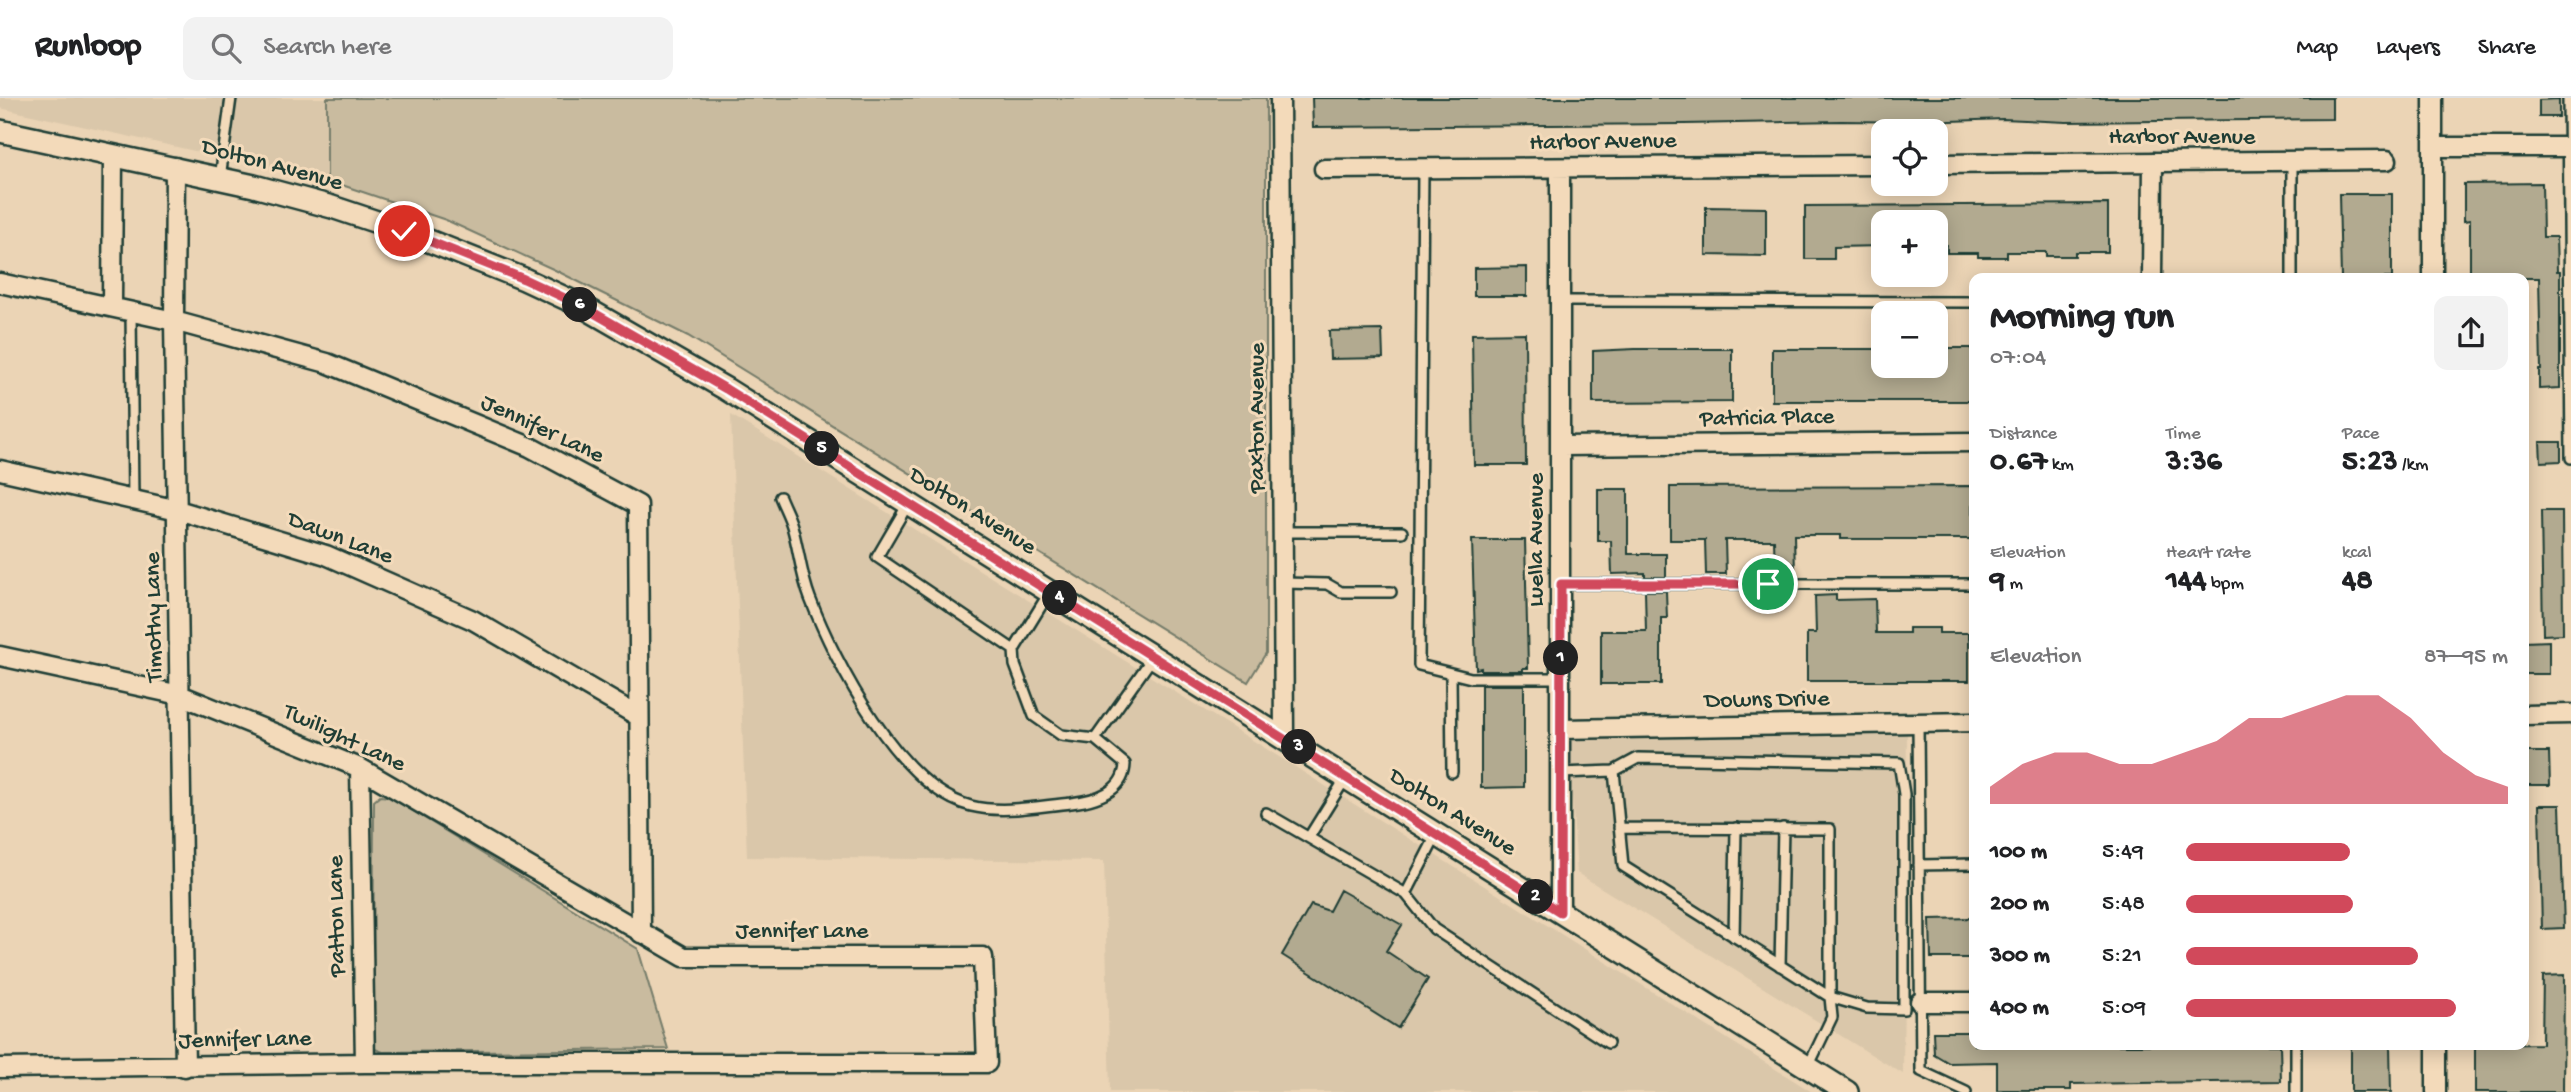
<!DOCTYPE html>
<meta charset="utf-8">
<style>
:root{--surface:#fff;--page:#f2f2f2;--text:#202124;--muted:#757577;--line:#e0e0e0;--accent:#d1495b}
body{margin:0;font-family:"Gochi Hand",sans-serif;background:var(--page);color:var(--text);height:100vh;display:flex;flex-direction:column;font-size:26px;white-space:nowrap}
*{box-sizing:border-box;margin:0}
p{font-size:23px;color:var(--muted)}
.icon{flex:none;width:38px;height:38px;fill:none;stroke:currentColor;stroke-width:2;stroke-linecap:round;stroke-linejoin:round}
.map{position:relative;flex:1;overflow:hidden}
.sheet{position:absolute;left:1969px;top:175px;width:560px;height:777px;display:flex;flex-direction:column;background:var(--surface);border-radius:14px;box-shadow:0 4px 18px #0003}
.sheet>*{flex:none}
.buttons{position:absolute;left:1871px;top:21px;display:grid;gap:14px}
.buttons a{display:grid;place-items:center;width:77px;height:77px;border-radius:14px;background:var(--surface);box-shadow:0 4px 18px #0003;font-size:35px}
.pin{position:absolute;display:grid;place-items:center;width:60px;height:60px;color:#fff;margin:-30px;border:4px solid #fff;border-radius:50%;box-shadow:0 2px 7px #0007}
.km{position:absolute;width:35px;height:35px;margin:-18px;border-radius:50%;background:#222;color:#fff;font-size:19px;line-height:35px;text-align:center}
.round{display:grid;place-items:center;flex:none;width:74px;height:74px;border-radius:14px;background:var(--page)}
.overview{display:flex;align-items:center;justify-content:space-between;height:119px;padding:0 21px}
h1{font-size:38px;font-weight:700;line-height:52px}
.metrics{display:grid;grid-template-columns:repeat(3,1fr);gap:10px;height:119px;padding:7px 21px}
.metrics div{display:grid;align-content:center}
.metrics b{font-size:30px;font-weight:700}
.metrics small{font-size:19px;font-weight:400}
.metrics p{font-size:19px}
.chart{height:196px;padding:14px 21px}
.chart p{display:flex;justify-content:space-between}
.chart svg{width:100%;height:126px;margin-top:7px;fill:var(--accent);opacity:.7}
ul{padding:0 21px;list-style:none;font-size:23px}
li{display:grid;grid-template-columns:112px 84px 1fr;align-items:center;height:52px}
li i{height:18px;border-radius:9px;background:var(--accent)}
header{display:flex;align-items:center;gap:42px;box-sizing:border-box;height:98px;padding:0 35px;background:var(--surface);border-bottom:2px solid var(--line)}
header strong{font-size:33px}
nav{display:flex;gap:38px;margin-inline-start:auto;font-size:24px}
.search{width:490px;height:63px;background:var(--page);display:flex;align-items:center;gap:18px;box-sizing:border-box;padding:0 24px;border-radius:14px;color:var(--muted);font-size:26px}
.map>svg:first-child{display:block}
.built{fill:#dac7aa}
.green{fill:#c9bb9f;stroke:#747c6a;stroke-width:2}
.building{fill:#b2aa90;stroke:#1f3d34;stroke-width:2}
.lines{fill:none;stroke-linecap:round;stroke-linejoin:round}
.service-casing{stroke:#1f3d34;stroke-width:14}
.minor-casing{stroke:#1f3d34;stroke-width:23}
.tertiary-casing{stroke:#1f3d34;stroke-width:26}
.service{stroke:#f3daba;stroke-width:9}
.minor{stroke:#f3daba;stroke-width:18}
.tertiary{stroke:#f3daba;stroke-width:21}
.route-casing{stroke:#fff;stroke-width:14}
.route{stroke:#d1495b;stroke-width:9}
.labels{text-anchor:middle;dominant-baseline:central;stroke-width:6;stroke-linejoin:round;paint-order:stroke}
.street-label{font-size:24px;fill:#1f3d34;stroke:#f3daba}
</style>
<header>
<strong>Runloop</strong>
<div class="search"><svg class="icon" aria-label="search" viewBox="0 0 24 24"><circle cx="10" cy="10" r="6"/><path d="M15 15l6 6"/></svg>Search here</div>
<nav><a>Map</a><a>Layers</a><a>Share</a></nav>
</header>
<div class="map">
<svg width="2571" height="994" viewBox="0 0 2571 994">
<rect width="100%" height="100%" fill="#ebd4b5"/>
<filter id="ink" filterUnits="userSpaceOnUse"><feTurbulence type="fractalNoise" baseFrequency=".0143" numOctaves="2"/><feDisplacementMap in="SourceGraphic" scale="14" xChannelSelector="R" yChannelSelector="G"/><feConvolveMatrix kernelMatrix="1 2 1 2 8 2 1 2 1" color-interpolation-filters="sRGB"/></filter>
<g filter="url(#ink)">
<!-- built -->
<path class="built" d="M0 0H327V82L0 10Z
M731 317 1257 645 1812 994H1110L1104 763 747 759Z
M1907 633 1903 976 1577 775 1568 637Z"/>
<!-- green -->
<path class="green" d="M327 0H1266V555L1248 584 688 238 555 172 446 122 327 82Z
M380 698 390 699 638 851 668 951 383 954 375 951 373 937 374 703Z"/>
<!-- building -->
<path class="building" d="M1312 0H2332V21L2066 24 2003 21 1925 24 1841 23 1684 26 1313 29Z
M2559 1V19H2539V2Z
M2542 85 2543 139H2556L2557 173H2560V290L2539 291V272H2541L2539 180H2470V122L2464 123V86Z
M2339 96H2392V180H2341Z
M2108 106V154H2075V158H2046V154H2007V159H1978V155H1947V147L1936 148V124H1883V148L1834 149V161H1805V108Z
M1706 109 1766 110V158L1706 157Z
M1527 169V198H1474V170Z
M1382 232 1383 260 1330 261 1329 233Z
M1525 235 1526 367H1474L1472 236Z
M1943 250H1972L1973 303H1772V251H1883V268H1943Z
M1635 251H1732V304L1593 305V253Z
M2540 344H2561V363L2541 364Z
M1973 388V441H1840V437H1794L1795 475 1775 476 1774 442H1725L1726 476H1706L1705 442H1670V389Z
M1598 391H1628V456H1666V479H1645V475L1612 476 1611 443H1598Z
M2541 413H2562L2563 536 2543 537Z
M1472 442H1525L1528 570H1523V573H1481V570L1476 571Z
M1645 493H1666L1667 520H1661V586H1601V533H1646Z
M1836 497V502L1875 501 1876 535H1909V530H1939V535H1969V583H1807V535H1816L1815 498Z
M2549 543V576H2524V544Z
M1481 587H1524V689L1481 690Z
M2524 654H2549L2550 687H2524Z
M2539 707H2560L2564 830 2542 831Z
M1340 792 1402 827 1386 853 1428 881 1398 930 1282 857 1311 807 1329 813Z
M1974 820V860H1931L1930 821Z
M2564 877 2563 994H2475V947L2542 946 2543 878Z
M1933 934H1974V947H2280L2281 983 2071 986V992H1997V964L1949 965 1934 956Z
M2351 947H2390L2391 994H2351Z"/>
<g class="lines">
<!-- service casing -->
<g class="service-casing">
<path id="service" d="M2568 0 2571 360
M1423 71 1419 567 1471 580H1560
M220 80 231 0
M2292 180V63
M1561 203 1974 204
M131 213 133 402
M780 399C784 409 789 418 792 428 799 452 801 477 810 500 835 565 900 690 971 708 1003 716 1039 708 1071 705 1096 702 1124 694 1125 666L1095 641 1153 559
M908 406 877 459 1014 552 1049 495
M1283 434H1402
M1283 485 1327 486 1341 494H1391
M1561 486H1974
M1014 552 1015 567 1034 618 1061 637 1095 641
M1451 575 1452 674
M1918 625 1921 973 1966 994
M1614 673 1638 660 1899 665 1904 696V911L1867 910 1830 899V731L1619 730
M1560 675 1614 673 1623 768 1830 899 1832 919 1808 969
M1266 715 1406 796 1437 736
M1309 739 1345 681
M1919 767 1974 766
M1406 796 1434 831 1608 945
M1734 839 1736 730
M1780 868 1783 730
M2296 947V994"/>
</g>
<!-- minor casing -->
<g class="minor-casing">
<path id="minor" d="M1280 0 1284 640
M2433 0V180
M2433 49H2571
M1936 66 2387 62
M175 69 174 223 185 969
M1324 71 1883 67
M2152 180 2153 64
M0 185 174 223 327 265 530 349 638 407 641 835
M112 208 113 57
M1561 348 1974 344
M0 372 178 412 326 457 473 522 638 618
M0 558 180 597 360 670 684 859H983L987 965H365L0 970
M2524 617 2571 616
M1560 631 1974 624
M360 670 365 965
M1560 814V70
M1920 904H1974
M2436 947V994"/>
</g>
<!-- tertiary casing -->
<g class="tertiary-casing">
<path id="tertiary" d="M0 33 254 88 332 109 404 133 524 181 582 208 726 291 1847 994"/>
</g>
<!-- service -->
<use href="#service" class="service"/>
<!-- minor -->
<use href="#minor" class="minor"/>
<!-- tertiary -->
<use href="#tertiary" class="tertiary"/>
</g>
</g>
<g class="lines" filter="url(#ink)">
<!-- route casing -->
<g class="route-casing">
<path id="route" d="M404 133 524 181 582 208 726 291 1560 814 1561 486H1768"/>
</g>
<!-- route -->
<use href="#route" class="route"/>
</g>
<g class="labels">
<!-- street labels -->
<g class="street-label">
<text x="2182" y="40">Harbor Avenue</text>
<text transform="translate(1603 45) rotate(-1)">Harbor Avenue</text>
<text transform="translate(272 68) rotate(15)">Dolton Avenue</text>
<text transform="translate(1258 320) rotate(-90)">Paxton Avenue</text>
<text transform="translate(1767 321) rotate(-1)">Patricia Place</text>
<text transform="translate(542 332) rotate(25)">Jennifer Lane</text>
<text transform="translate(972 414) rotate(32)">Dolton Avenue</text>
<text transform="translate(340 441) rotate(21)">Dawn Lane</text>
<text transform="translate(1537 442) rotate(-90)">Luella Avenue</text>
<text transform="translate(155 519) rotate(-91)">Timothy Lane</text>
<text transform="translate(1767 603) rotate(-1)">Downs Drive</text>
<text transform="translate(344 641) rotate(25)">Twilight Lane</text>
<text transform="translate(1452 715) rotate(32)">Dolton Avenue</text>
<text transform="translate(338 818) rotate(-91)">Patton Lane</text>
<text x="802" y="834">Jennifer Lane</text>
<text transform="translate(245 943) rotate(-1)">Jennifer Lane</text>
</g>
</g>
</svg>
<div class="buttons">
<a><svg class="icon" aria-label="locate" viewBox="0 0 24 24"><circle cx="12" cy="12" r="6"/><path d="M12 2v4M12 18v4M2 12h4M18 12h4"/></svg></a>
<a>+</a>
<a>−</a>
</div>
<div class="pin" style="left:1768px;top:486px;background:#1e9e55"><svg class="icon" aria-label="arrive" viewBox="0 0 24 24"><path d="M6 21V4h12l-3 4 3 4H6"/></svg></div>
<div class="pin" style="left:404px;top:133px;background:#d93025"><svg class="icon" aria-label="check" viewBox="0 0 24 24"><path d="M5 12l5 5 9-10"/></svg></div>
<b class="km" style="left:1561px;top:560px">1</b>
<b class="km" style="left:1536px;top:799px">2</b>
<b class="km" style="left:1299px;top:649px">3</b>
<b class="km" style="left:1060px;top:500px">4</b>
<b class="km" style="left:822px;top:351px">5</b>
<b class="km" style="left:580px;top:207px">6</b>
<section class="sheet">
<div class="overview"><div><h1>Morning run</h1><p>07:04</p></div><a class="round"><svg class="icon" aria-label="share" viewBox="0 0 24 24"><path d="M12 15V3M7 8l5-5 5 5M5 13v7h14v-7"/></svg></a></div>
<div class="metrics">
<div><p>Distance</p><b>0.67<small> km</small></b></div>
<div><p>Time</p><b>3:36</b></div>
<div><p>Pace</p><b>5:23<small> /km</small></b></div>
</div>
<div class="metrics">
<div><p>Elevation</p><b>9<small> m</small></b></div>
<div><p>Heart rate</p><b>144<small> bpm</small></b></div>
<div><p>kcal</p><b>48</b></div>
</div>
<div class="chart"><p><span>Elevation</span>87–95 m</p>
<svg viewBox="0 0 160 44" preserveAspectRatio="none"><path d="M0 44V38L10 30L20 26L30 26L40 30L50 30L60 26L70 22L80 14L90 14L100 10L110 6L120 6L130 14L140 26L150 34L160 38V44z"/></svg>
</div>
<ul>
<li><b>100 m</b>5:49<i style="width:51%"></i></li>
<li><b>200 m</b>5:48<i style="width:52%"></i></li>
<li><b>300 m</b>5:21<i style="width:72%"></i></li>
<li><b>400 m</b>5:09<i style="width:84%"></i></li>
</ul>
</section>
</div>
